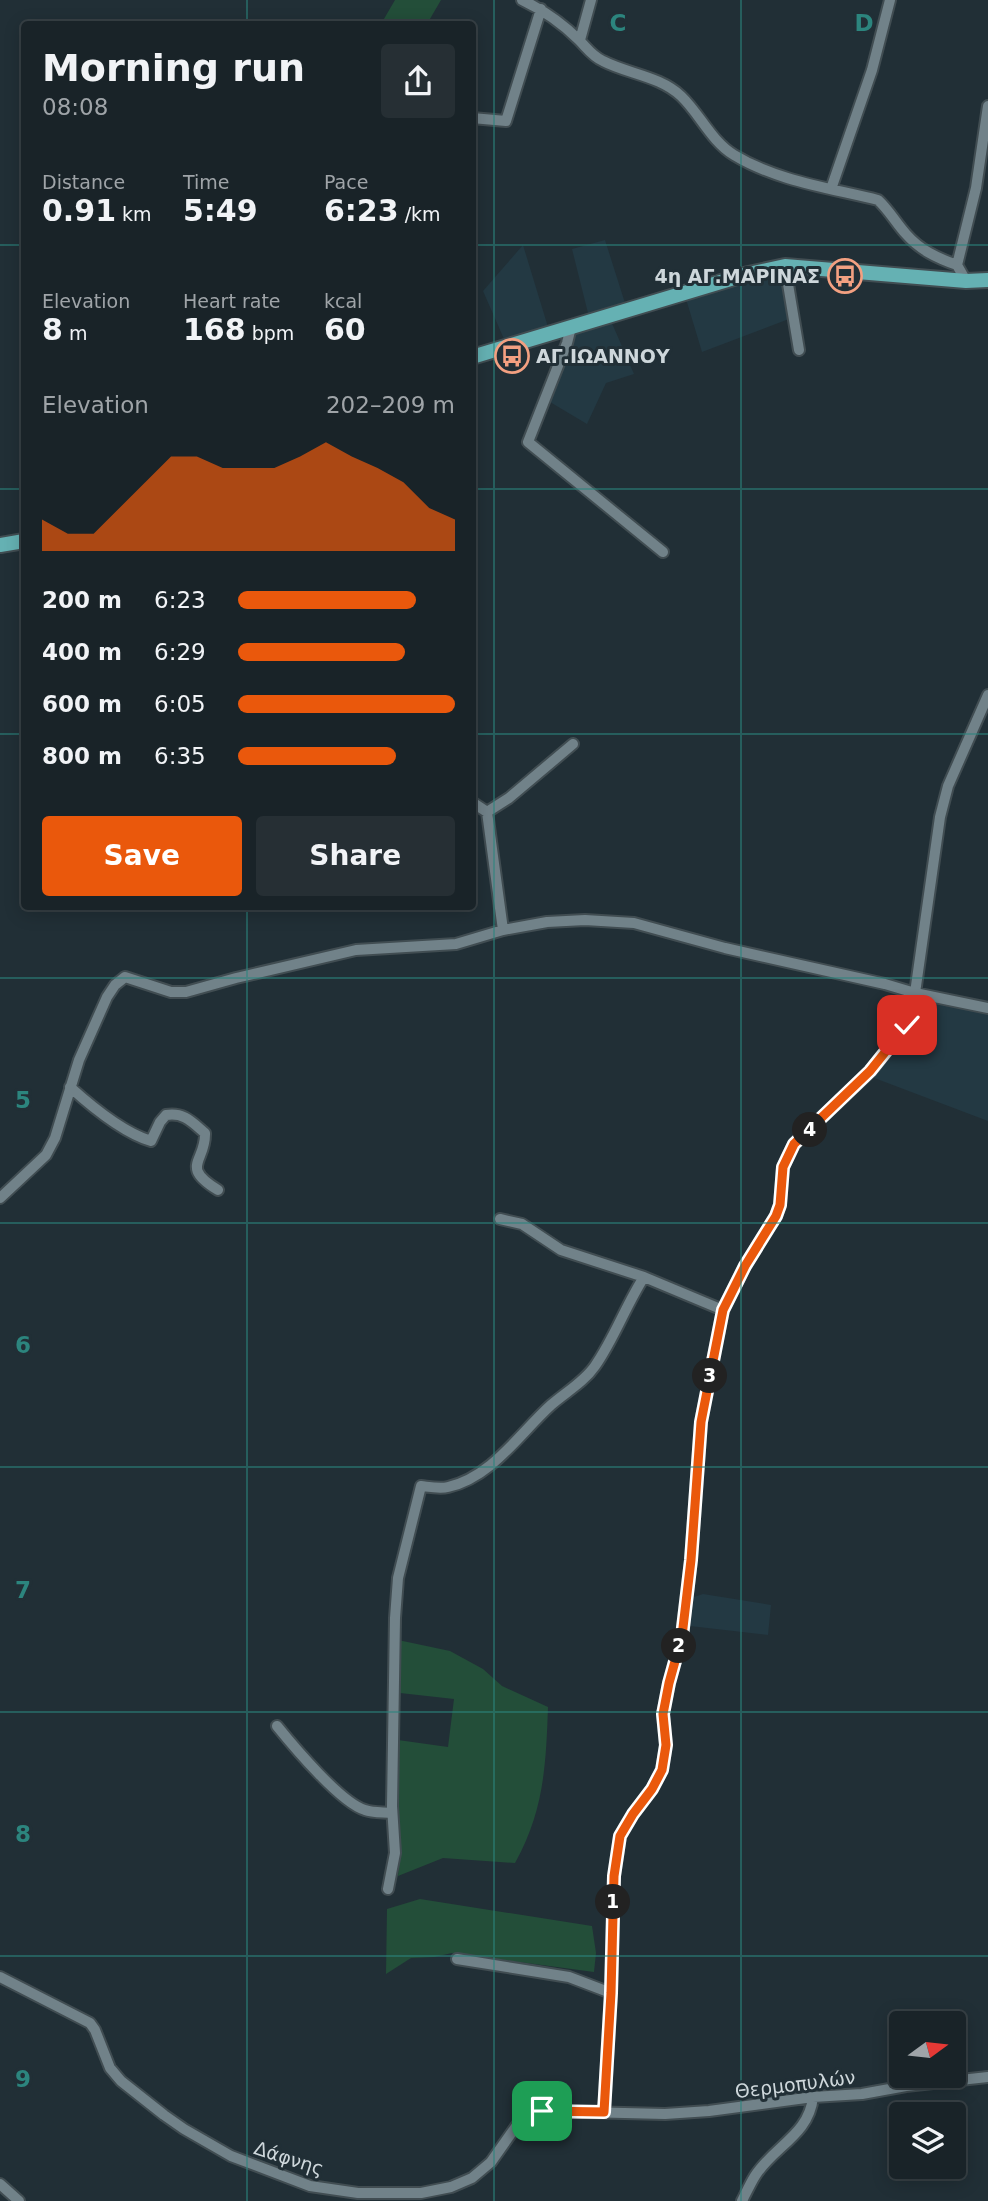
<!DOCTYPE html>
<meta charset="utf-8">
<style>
:root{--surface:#192328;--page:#262f34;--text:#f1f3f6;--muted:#9fa4a8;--line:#374045;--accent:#ea580c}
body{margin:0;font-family:"DejaVu Sans",sans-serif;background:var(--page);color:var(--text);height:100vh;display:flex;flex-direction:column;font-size:26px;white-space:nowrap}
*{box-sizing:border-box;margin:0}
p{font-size:23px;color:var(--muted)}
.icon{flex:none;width:38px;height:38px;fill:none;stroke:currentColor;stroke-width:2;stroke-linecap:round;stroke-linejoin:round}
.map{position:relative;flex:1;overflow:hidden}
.panel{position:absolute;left:21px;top:21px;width:455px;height:889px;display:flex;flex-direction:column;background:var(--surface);border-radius:7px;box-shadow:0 4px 18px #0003,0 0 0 2px var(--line)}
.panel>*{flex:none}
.needle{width:46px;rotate:75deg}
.fabs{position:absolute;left:889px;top:2011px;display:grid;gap:14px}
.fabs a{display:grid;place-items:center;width:77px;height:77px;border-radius:7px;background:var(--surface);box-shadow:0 4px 18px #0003,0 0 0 2px var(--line);font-size:35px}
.pin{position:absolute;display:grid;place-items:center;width:60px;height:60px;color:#fff;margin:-30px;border-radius:14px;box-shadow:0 4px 10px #0006}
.km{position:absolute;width:35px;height:35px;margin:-18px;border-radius:50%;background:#222;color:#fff;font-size:19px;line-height:35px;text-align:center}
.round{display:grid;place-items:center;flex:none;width:74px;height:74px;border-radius:7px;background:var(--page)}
.headline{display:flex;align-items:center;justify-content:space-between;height:119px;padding:0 21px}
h1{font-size:38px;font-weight:600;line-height:52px}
.figures{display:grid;grid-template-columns:repeat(3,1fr);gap:10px;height:119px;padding:7px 21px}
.figures div{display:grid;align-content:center}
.figures b{font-size:30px;font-weight:600}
.figures small{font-size:19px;font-weight:400}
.figures p{font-size:19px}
.chart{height:196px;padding:14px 21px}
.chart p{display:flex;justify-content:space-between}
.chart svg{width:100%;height:126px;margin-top:7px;fill:var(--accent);opacity:.7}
.cta{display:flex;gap:14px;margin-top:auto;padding:14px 21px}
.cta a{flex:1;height:80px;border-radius:7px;background:var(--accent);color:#fff;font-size:28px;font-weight:600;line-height:80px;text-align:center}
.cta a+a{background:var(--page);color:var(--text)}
ul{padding:0 21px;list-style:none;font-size:23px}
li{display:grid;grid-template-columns:112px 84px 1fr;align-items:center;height:52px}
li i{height:18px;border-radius:9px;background:var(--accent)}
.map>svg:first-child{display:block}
.built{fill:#233943}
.green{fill:#234e39}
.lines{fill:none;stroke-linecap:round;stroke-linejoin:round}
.minor-casing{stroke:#414d52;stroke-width:14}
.major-casing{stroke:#414d52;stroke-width:18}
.minor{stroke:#718289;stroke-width:10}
.major{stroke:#65b1b3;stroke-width:14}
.route-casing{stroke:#fff;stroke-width:14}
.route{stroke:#ea580c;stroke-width:9}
.grid{fill:none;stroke:#2c857e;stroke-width:2;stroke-opacity:0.55}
.labels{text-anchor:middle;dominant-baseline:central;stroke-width:6;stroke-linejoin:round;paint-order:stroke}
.poi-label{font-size:19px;font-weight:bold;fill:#ced7db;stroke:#212f36;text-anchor:end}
.street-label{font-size:19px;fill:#ced7db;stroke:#212f36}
.grid-label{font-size:23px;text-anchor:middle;font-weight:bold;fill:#2c857e;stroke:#212f36;stroke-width:6;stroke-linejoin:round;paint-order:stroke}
</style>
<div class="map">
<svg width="988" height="2201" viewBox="0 0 988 2201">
<rect width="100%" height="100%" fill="#212f36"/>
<!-- built -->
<path class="built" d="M605 240 625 303 588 313 572 249Z
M523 245 548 327 504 339 483 291Z
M784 274 794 317 702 352 686 299 742 282Z
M611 321 634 374 606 383 587 424 550 402 575 332Z
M918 999 988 1011V1121L869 1076Z
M703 1594 771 1605 768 1635 690 1626 694 1597Z"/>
<!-- green -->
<path class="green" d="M395 0H441L427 24H381Z
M398 1640 450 1651 483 1669 502 1686 548 1707C546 1765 544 1811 515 1863L443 1858 398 1876 400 1852 397 1812 398 1740 448 1747 454 1699 400 1693Z
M420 1899 592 1926 596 1953 594 1972 452 1953 434 1957 411 1958 386 1974 387 1909Z"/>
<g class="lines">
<!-- minor casing -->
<g class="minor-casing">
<path id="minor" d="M522 0C543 10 562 23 579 40 587 48 592 56 603 61 628 74 660 76 681 96 700 114 711 141 734 155 777 181 830 188 878 200 889 210 896 223 906 234 920 250 937 258 957 265L966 281
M580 40 591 0
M472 118 506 121 541 9
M831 189 872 70 890 0
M957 265 976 188 988 106
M785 266 799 350
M571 327 567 343 528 442 663 552
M472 802 487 812 503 930
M487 812 509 798 573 744
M70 1087C91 1106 124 1133 151 1141L160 1122 166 1115C184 1112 192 1122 205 1133 206 1162 179 1166 218 1190
M0 1198 46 1155 55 1138 79 1060 107 997 115 985 125 977 171 992H186L236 978 356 950 456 944 503 930 547 922 585 920 634 923 725 948 885 984 915 993 988 1008
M500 1219 522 1224 561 1250 644 1277 723 1310
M277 1726C294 1747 341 1803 365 1810 373 1813 384 1812 392 1813
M388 1889 395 1853 392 1806 395 1618 398 1578 421 1486C430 1487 440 1489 448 1487 492 1477 520 1433 551 1405 566 1392 584 1382 595 1366 614 1339 626 1305 644 1277
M457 1959 569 1977 611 1993
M0 1977 90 2023 95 2030 110 2068 121 2081 164 2115 184 2129 231 2156 310 2186 358 2193H421L451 2187 472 2178 491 2162 522 2118 542 2111 665 2114 709 2111 813 2097 862 2094 906 2086 988 2077
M604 2112 611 1993 614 1876 620 1836 633 1814 652 1789 662 1770 666 1745 663 1714 669 1683 682 1635 691 1560 701 1422 723 1310 745 1266 776 1216 780 1205 783 1167 794 1144 871 1071 907 1025 915 993 940 817 948 786 988 695
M0 2184 19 2201
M742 2201C746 2193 750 2184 755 2176 774 2146 809 2135 813 2097"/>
</g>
<!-- major casing -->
<g class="major-casing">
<path id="major" d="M472 357 744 275 785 266 966 281 988 280
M0 545 24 541"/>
</g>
<!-- minor -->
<use href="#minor" class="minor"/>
<!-- major -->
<use href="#major" class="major"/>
</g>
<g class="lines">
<!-- route casing -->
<g class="route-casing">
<path id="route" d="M542 2111 604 2112 611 1993 614 1876 620 1836 633 1814 652 1789 662 1770 666 1745 663 1714 669 1683 682 1636 691 1560 701 1422 723 1310 745 1266 776 1216 780 1205 783 1167 794 1144 870 1071 907 1025"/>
</g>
<!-- route -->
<use href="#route" class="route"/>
</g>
<!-- grid -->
<path class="grid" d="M247 0V24M494 0V2201M741 0V2201M0 245H24M472 245H988M0 489H24M472 489H988M0 734H24M472 734H988M247 906V2201M0 978H988M0 1223H988M0 1467H988M0 1712H988M0 1956H988"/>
<!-- icons -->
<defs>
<g id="bus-ring" transform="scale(1.75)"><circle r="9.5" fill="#212f36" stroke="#f3a081" stroke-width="1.5"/><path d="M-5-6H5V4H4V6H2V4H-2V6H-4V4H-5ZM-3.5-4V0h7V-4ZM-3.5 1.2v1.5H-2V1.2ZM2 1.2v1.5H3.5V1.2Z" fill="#f3a081"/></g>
</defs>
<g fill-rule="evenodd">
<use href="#bus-ring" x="845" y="276"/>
<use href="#bus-ring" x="512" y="356"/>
</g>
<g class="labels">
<!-- poi labels -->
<g class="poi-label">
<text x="820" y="276">4η ΑΓ.ΜΑΡΙΝΑΣ</text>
<text x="536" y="356" text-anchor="start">ΑΓ.ΙΩΑΝΝΟΥ</text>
</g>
<!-- street labels -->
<g class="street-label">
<text transform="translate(795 2084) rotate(-7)">Θερμοπυλών</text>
<text transform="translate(289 2158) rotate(18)">Δάφνης</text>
</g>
</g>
<g class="grid-label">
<text x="618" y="31">C</text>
<text x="864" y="31">D</text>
<text x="23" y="1108">5</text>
<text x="23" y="1353">6</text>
<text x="23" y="1598">7</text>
<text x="23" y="1842">8</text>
<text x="23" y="2087">9</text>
</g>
</svg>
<div class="fabs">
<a><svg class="needle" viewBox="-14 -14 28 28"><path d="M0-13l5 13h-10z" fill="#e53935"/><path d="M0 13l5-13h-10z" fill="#9fa4a8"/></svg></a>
<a><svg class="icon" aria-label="layers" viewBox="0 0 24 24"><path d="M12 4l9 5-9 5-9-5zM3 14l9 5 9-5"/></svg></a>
</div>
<div class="pin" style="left:542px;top:2111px;background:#1e9e55"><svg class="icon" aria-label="arrive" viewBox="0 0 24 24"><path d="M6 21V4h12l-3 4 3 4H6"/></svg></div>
<div class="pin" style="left:907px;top:1025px;background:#d93025"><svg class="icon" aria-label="check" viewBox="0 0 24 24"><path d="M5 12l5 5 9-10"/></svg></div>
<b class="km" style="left:613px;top:1902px">1</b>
<b class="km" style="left:679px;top:1646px">2</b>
<b class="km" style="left:710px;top:1376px">3</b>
<b class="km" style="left:810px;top:1130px">4</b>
<section class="panel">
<div class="headline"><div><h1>Morning run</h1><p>08:08</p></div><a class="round"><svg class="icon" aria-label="share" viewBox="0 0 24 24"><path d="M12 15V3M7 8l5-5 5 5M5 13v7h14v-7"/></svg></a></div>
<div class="figures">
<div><p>Distance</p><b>0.91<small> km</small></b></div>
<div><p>Time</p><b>5:49</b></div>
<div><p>Pace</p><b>6:23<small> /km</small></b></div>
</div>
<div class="figures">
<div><p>Elevation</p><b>8<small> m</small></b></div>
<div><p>Heart rate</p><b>168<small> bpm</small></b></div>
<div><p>kcal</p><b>60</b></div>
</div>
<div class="chart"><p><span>Elevation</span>202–209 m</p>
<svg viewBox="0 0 160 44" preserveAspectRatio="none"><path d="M0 44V33L10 38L20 38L30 29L40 20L50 11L60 11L70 15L80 15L90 15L100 11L110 6L120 11L130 15L140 20L150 29L160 33V44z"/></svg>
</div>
<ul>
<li><b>200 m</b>6:23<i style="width:82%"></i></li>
<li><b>400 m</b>6:29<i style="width:77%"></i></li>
<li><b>600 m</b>6:05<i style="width:100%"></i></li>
<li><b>800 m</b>6:35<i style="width:73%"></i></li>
</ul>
<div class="cta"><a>Save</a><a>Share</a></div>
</section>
</div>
